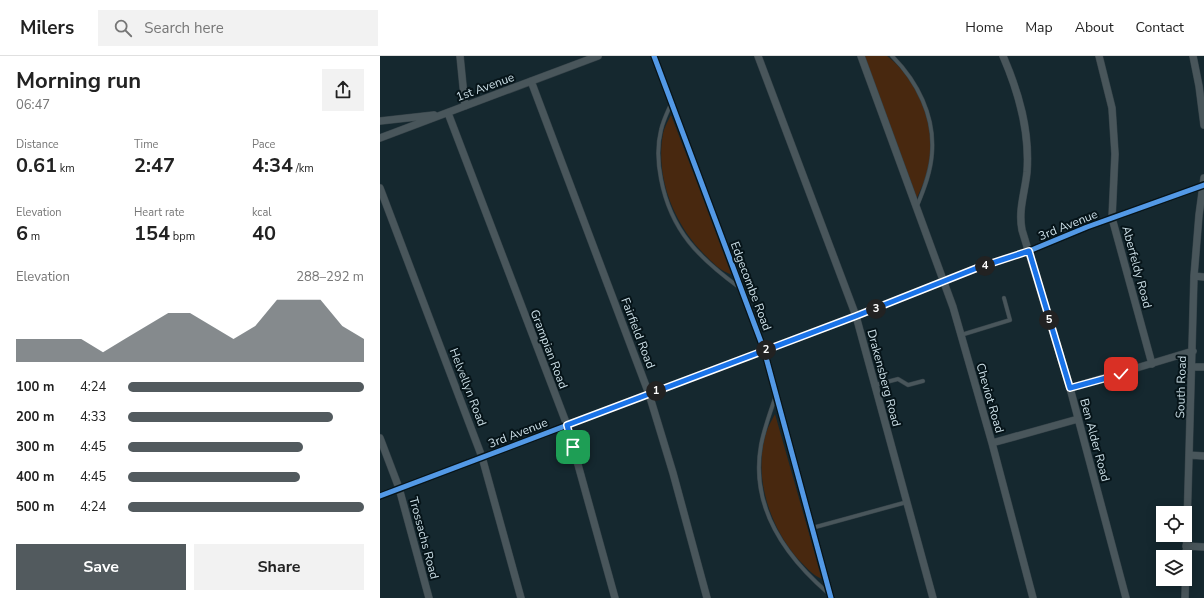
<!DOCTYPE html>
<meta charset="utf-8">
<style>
:root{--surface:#fff;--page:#f2f2f2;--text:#222;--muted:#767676;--line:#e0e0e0;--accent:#525a5e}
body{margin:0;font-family:"Nunito Sans",sans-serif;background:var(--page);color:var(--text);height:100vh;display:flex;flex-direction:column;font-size:15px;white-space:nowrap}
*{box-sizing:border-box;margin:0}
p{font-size:13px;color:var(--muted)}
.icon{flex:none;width:22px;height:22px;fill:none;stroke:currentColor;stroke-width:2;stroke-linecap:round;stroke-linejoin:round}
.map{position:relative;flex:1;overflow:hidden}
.drawer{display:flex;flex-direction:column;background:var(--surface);width:380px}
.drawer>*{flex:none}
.buttons{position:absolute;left:776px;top:450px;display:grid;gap:8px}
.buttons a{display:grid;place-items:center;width:36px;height:36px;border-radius:0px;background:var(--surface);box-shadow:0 2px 10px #0003;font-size:20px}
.pin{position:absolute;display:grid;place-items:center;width:34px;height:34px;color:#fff;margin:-17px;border-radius:8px;box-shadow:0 2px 6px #0006}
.km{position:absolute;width:20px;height:20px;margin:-10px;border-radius:50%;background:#222;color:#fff;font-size:11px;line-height:20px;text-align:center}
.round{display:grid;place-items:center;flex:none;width:42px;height:42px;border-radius:0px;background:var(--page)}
.headline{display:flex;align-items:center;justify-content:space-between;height:68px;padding:0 16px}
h1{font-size:22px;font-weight:700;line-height:30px}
.stats{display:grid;grid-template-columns:repeat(3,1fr);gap:6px;height:68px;padding:4px 16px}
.stats div{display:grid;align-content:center}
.stats b{font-size:20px;font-weight:700}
.stats small{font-size:11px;font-weight:400}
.stats p{font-size:11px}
.chart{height:112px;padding:8px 16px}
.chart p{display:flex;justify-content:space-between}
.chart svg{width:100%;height:72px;margin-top:4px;fill:var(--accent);opacity:.7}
.action{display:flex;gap:8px;margin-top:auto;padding:8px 16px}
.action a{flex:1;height:46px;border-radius:0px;background:var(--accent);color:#fff;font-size:16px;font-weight:700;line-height:46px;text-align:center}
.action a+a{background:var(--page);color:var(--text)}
ul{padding:0 16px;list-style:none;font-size:13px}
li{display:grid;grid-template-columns:64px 48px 1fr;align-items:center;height:30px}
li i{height:10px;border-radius:5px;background:var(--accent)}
header{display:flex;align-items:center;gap:24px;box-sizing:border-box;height:56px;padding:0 20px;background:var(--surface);border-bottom:1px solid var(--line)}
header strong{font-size:19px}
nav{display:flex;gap:22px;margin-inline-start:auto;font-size:14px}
.search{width:280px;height:36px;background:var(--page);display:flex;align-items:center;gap:10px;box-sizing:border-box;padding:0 14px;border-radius:0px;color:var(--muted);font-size:15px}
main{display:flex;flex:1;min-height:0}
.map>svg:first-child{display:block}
.green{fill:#48280f}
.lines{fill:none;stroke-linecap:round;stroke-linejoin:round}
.lane-casing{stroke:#354248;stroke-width:4.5}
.street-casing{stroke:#354248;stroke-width:8}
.lane{stroke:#49565b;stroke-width:3.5}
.street{stroke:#49565b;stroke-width:7}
.cycleway-casing{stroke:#061419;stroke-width:8}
.cycleway{stroke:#5399e6;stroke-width:5}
.route-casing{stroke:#fff;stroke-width:8}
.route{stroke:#1a73e8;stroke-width:5}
.labels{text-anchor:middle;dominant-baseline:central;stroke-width:4;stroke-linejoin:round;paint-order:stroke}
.street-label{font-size:12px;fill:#ccdfe7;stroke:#061419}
</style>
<header>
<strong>Milers</strong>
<div class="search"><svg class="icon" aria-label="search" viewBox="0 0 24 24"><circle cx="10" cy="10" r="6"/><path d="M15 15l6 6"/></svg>Search here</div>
<nav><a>Home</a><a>Map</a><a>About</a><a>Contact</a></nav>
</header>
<main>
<section class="drawer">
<div class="headline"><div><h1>Morning run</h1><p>06:47</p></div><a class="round"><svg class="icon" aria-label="share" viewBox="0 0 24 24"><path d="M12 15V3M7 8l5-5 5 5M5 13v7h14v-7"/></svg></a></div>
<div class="stats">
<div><p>Distance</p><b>0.61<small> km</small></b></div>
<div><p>Time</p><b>2:47</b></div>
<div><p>Pace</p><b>4:34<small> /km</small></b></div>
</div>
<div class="stats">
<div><p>Elevation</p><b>6<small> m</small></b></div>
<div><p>Heart rate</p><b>154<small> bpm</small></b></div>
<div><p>kcal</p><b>40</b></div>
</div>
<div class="chart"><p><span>Elevation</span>288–292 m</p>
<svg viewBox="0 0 160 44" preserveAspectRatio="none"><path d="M0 44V30L10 30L20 30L30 30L40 38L50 30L60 22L70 14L80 14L90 22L100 30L110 22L120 6L130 6L140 6L150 22L160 30V44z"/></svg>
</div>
<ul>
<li><b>100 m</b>4:24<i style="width:100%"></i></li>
<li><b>200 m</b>4:33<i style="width:87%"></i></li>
<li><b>300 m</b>4:45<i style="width:74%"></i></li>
<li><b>400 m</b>4:45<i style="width:73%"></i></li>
<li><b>500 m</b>4:24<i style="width:100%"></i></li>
</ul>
<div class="action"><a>Save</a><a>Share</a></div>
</section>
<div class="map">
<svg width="824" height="542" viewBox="0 0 824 542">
<rect width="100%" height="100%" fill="#15282f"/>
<!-- green -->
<path class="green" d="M484 0H507C537 22 556 68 551 104 549 117 542 130 537 142Z
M291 59 353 219C341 216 332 206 324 198 294 168 275 121 283 78 284 72 288 65 291 59Z
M395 358 442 523C432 519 425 510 417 502 389 469 373 420 386 377 388 370 392 364 395 358Z"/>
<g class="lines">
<!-- lane casing -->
<g class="lane-casing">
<path id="lane" d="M512 0C537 25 555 60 552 97 551 115 544 133 537 150
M291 48C287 57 283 65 281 74 277 90 278 108 281 123 291 175 319 202 360 232
M581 279 630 264 624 242
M495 329 518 323 528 329 543 325
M395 342C390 357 384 373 381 389 370 450 404 499 448 537
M432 472 527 446"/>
</g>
<!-- street casing -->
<g class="street-casing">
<path id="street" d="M80 0 85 50
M274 0 384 294 451 542
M378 0 476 260 553 542
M481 0 573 251 612 387 653 542
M623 0C639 37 650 75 647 116 645 136 638 154 642 174L690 332 746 542
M719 0 732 52 735 98 732 162 772 308
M813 0 819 30 824 69
M151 25 269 338 293 417 327 542
M68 57 187 369 235 542
M0 65 54 59
M0 82 218 0
M0 132 102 401 141 542
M814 220 824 221
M812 311H824
M690 332 813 295
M0 382 19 432 49 542
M612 387 698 363
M809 399 824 400
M0 440 476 260 597 212 649 195 707 171 824 129
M806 490 824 491
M805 542 814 220 819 159 824 122"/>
</g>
<!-- lane -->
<use href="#lane" class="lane"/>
<!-- street -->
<use href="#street" class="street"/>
<!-- cycleway casing -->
<g class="cycleway-casing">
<path id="cycleway" d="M274 0 384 294 451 542
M0 440 476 260 597 212 649 195 707 171 824 129"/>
</g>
<!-- cycleway -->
<use href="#cycleway" class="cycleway"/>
</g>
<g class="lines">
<!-- route casing -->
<g class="route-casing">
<path id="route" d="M193 391 187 369 476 260 597 212 649 195 690 332 741 318"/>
</g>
<!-- route -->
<use href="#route" class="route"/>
</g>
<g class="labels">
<!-- street labels -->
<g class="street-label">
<text transform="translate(105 31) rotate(-20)">1st Avenue</text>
<text transform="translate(688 169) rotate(-22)">3rd Avenue</text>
<text transform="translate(757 211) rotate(75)">Aberfeldy Road</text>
<text transform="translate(371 230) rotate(69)">Edgecombe Road</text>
<text transform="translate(258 277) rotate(69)">Fairfield Road</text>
<text transform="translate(169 293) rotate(69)">Grampian Road</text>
<text transform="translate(504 322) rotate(75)">Drakensberg Road</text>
<text transform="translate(88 331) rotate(69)">Helvellyn Road</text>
<text transform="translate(801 331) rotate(-88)">South Road</text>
<text transform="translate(610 342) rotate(74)">Cheviot Road</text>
<text transform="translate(138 377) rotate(-21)">3rd Avenue</text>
<text transform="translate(715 384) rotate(75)">Ben Alder Road</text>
<text transform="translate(44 482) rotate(75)">Trossachs Road</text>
</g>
</g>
</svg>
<div class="buttons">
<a><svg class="icon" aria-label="locate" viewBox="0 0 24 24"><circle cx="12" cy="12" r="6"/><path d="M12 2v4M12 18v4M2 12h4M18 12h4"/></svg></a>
<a><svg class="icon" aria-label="layers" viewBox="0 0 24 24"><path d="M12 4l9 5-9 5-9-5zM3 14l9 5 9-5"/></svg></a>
</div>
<div class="pin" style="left:193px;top:391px;background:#1e9e55"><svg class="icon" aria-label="arrive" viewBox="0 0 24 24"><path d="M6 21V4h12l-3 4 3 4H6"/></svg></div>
<div class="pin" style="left:741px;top:318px;background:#d93025"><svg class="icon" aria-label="check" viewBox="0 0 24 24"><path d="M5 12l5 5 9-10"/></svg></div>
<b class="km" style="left:276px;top:335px">1</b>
<b class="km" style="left:386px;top:294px">2</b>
<b class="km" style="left:496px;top:253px">3</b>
<b class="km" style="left:605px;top:210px">4</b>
<b class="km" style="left:669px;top:264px">5</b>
</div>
</main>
